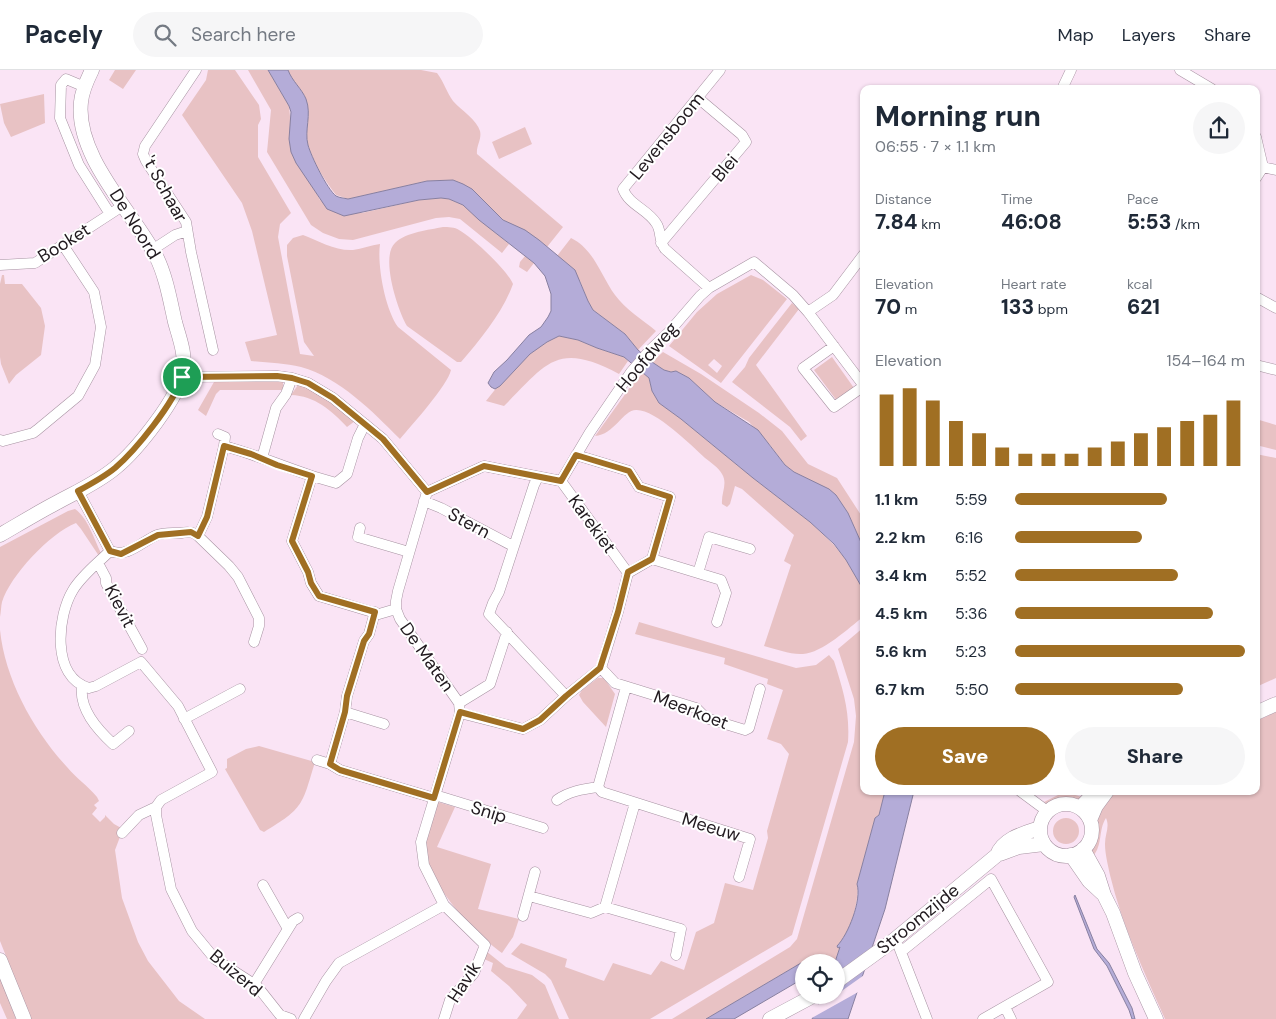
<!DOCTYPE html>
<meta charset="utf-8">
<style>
:root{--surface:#fff;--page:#f6f6f7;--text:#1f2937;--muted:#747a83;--line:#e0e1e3;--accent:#a06f23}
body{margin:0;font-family:"DM Sans",sans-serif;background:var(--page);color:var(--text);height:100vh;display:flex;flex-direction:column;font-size:19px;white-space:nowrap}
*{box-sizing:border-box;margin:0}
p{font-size:16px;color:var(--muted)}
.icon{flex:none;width:28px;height:28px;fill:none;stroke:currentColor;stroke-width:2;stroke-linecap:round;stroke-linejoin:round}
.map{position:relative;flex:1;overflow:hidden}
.drawer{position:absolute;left:860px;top:15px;width:400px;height:710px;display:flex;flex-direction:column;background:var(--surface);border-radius:10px;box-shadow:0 1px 4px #0004}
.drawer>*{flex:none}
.controls{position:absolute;left:795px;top:884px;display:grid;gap:10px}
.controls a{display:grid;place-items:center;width:50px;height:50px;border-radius:50%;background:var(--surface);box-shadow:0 1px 4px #0004;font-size:25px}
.pin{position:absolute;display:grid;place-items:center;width:42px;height:42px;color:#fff;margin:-21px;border:2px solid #fff;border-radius:50%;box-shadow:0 1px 5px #0007}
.round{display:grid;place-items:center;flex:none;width:52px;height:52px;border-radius:26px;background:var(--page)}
.summary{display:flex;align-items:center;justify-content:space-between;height:85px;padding:0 15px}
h1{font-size:28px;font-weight:800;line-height:38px}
.metrics{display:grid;grid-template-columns:repeat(3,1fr);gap:8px;height:85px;padding:5px 15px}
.metrics div{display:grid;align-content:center}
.metrics b{font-size:21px;font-weight:800}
.metrics small{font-size:14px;font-weight:400}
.metrics p{font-size:14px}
.chart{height:140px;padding:10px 15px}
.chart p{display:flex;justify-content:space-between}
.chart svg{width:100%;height:90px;margin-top:5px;stroke:var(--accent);stroke-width:6}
.action{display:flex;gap:10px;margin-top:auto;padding:10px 15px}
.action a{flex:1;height:58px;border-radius:30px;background:var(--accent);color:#fff;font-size:20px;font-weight:800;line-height:58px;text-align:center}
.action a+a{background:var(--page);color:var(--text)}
ul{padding:0 15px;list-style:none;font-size:16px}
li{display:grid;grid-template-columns:80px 60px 1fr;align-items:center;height:38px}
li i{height:12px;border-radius:6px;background:var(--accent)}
header{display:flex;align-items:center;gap:30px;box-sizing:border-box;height:70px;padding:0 25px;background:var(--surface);border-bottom:1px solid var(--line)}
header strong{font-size:24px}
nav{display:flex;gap:28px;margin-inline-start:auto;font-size:18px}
.search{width:350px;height:45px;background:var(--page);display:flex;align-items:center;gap:12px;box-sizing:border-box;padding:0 18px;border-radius:28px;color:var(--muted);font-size:19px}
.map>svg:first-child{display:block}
.green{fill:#e8c2c4;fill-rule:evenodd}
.water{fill:#b4acd8;stroke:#8880a0}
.pier{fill:#fae4f5}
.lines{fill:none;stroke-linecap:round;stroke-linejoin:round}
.street-casing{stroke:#a793a2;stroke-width:11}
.secondary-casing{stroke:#a793a2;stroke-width:15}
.street{stroke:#fff;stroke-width:10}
.secondary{stroke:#fff;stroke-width:14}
.route-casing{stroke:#fff;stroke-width:10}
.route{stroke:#a06f23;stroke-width:6}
.labels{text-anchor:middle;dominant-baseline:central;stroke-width:4;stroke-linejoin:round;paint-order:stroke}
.street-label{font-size:18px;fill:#20191e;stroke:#fff}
</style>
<header>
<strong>Pacely</strong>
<div class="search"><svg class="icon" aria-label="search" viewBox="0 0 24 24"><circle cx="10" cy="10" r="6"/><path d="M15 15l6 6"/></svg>Search here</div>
<nav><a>Map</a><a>Layers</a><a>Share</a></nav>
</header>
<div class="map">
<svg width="1276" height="949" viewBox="0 0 1276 949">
<rect width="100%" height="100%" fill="#fae4f5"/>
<!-- green -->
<path class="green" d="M115 0H136L123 19 109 10Z
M208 0H235L259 35 261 49 258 55V87L291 143 280 154 278 167 300 284 314 286 304 272 287 186V175L293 168 303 165C319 171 335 181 353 180 362 179 371 175 380 174 377 195 385 239 398 257L451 300C448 315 411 356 400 369 372 341 340 308 301 297 285 293 267 293 251 291L245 272 277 265 252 161 242 133 182 45 206 10Z
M248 0H268L289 36 291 56 289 69 320 130 362 143 419 130 441 128 449 129 463 135 509 174 502 183 460 149 449 147 436 148 353 170 339 169 323 163 311 155 267 82 271 40Z
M288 0H421L437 3C444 12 447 23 453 31 461 40 477 50 480 61 482 69 476 76 477 84L563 157 547 177 539 170 503 150 472 119 453 110 427 111 348 129 336 125C326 112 312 91 308 75 304 60 312 45 306 29 302 19 291 11 288 0Z
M44 24 45 53 11 67 4 53 0 34Z
M525 57 532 74 499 89 492 72Z
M443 157C448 157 455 157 459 160 472 167 508 201 513 214 503 242 481 269 461 292H457L407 256C398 241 380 187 395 173 406 162 429 160 443 157Z
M571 168C594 179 601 206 615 225 625 239 643 250 656 261L638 280 625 264 593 240 588 231 580 211 557 186Z
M525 186 534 193 527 202 519 197 520 192Z
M2 205H4L5 214H22L41 238 45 256 41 285 16 305 9 314 1 294 0 287V214Z
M751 205 763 210 787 229 721 313 669 276 697 242 717 224ZM714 289 722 296 717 303 708 295Z
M792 233 799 239 756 295 807 366 801 371 790 357 732 312 745 297 749 288Z
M559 266 578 270 597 278 624 287 628 291 619 304C557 271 547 293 504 336L486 331C504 307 532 277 559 266Z
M663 282 701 304 759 343 782 361 808 394 837 408 861 445 864 457V479L848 443 836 425 794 402 785 395 770 375 749 352 715 332 689 308 676 301 671 302 664 300 652 292Z
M832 287 854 318 837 331 814 300Z
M643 303 649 308 652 321 659 333 681 349 753 408 810 452 834 475 846 490 864 521V546C849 558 822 583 803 584 791 585 776 579 764 576L791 495 784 491 794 465 742 419 735 416 730 434 727 437 722 434C721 423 728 414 722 404 719 398 710 392 705 388 691 375 655 339 636 340 623 340 614 365 595 366L631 316Z
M256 310 283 312V320H220L216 324 206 346 198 340 214 312Z
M298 315C321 321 337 336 355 351L347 357C331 340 315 326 291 325Z
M1256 349 1276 355V380L1256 375Z
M1256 384 1276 388V608L1256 617Z
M75 439C88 448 94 469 101 483L99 486 81 459 76 453C50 463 10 506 2 532 1 536 1 542 0 547V477L68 441Z
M639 552 796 598 816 595 829 585 834 591C843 620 850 641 848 672L792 865 650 949H569L551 910 545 904 511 884 521 873 567 889 565 897 604 911 613 893 651 905 661 891 684 900 696 862 714 853 725 813 753 820 768 768 767 761 789 684 781 674 767 669 783 620 767 614 768 609 724 594 725 588 635 564Z
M864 557V721H885L879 745 875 748 857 814C860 823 852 855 847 863 845 867 842 869 840 874L841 875 835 892H804V896L801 893 706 949H672L790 877 797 869 854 672 856 646 854 629 838 579Z
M0 560C5 609 33 660 67 697 76 708 88 716 97 727L99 731 94 735 97 738 92 744 100 752 105 747V745L114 754 123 759 115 780 122 828 138 872 148 891 179 931 205 949H31L0 871Z
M598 608H604L615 624 606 657 583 632 579 625 582 620Z
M1276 642V949H1165C1144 902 1122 855 1110 805 1108 795 1105 784 1105 774 1105 764 1110 757 1106 748 1098 760 1103 775 1093 786L1091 781 1094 766 1095 751 1102 737 1116 721H1256V651Z
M259 676 315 692C302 735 304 738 264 762L260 760 225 699 227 698V689L246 679Z
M1060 724H1072L1082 727C1076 734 1061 732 1051 736L1044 732Z
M438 732 455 737 437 777 491 794 478 839 519 849 513 867 502 883C473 861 423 811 426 772 427 759 435 746 438 732Z
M1053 761a13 13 0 1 1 26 0a13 13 0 1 1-26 0Z
M486 881 506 897 532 905 545 915 559 949H517L527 935 509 916 491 901 493 893 484 889Z
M0 907 16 949H7L0 933Z"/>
<!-- water -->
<path class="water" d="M268 0H288C292 11 302 19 306 29 312 45 304 60 308 75 311 86 327 119 336 126 340 128 344 128 348 129L427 111 453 110 463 114 472 119 503 150 525 160 539 170 575 200 588 231 593 240 625 264 638 280 652 292 664 300 671 302 676 301 689 308 715 332 758 360 785 395 794 402 829 419 836 425 848 443 864 479V521L846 490 834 474 810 452 753 408 681 349 659 333 652 321 649 308 624 287 597 278 578 270 559 266 547 272 530 284 500 316 495 319 491 317 488 313 494 302 507 290 529 265 541 257 548 247 551 241V224L545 206 534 193 479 150 463 135 449 129 441 128 419 130 344 146 327 139 296 93 291 82 289 69 291 42 289 36Z
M885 721H914L885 839 848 949H812L823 925H836L835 892 840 877 838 878 837 876C848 865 862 830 857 814L875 748 879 745Z
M1075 825 1097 879 1109 893 1132 938 1135 949H1132L1129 940 1107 896 1094 879 1074 827Z
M801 893 804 896V908L734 949H706Z"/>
<!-- pier -->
<path class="pier" d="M867 903 860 921 810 949 815 936 836 925Z"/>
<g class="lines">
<!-- street casing -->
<g class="street-casing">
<path id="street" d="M196 0 145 76 143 84 146 91 186 152 191 182 213 280
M1180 0 1212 19
M85 17 66 9 61 15 60 48 79 95 110 144
M1062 19 1071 0
M1256 67 1263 97
M1256 108 1263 97 1276 100
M661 173 746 72 742 65 698 28
M152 180 175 165 187 161
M0 195 35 193 124 135
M709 218 665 179C658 170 662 161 656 153 647 139 629 135 623 119L720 0
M1258 228 1276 238
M808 242 833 225 864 184
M1256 295 1276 300
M182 307 277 306 292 308 308 313 333 328 383 369 427 422 398 521 396 531V539L400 549 459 633 460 643 421 772 424 795 444 835 485 875 474 903 450 930 444 949
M365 354 358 368 347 404 336 413 312 406 292 471 308 502 311 513 319 526 379 544 396 539
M218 364 225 367 224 376
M0 370 3 371 33 363 37 360 78 326 95 295 101 257 94 222 63 175
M576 385 629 401 639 417 670 427 652 489 628 503
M262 388 276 338 286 324 292 308
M538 407 534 415 499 522 493 533 489 544 566 626
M78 421 110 481C98 493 82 505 73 520 57 546 51 607 89 618L96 616 141 592 178 636 212 702 161 730 156 737V745L171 819 192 861 215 889 257 916 280 945 291 949
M427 422 484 396 561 411 590 362 631 302 649 281 668 263 700 226 709 218 754 192 793 225 808 242 864 316 834 337 803 298 834 276
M424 431 441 438 513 476
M360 458 358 467 409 482
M198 466 207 447 224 376C254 384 282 396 312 406
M110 481C128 488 141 472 157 465 164 462 173 463 181 463 186 462 191 462 196 464L229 496 238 507 259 548V556L254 572
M652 489 721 510 726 523 717 552
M98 493 106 508V513L142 579
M698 503 709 467 750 479
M601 598 615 613 696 638 706 648 745 660 749 658 760 619
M82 616C79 639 97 659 113 674L129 661
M626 617 598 717 602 722 750 769 739 807
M459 633 490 614 507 562
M345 642 384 654
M460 643 523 659 540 650 566 626 601 598 618 542 628 503 561 411
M184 649 240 619
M317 690 330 694 340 700 434 728
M330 694 345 642 347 626 364 571 369 564 375 542
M1020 721 1047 741
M435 725 543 758
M557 730C569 721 584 719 598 717
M122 763 139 745 156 737
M263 815 288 859
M529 826 591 843 605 837 681 859 676 885
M605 837 635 733
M523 846 535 802
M899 877 927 949
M902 881 991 809 1048 912 983 949
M254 914 293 851 298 848
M1005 937 1011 949
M304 949 326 911 339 893 444 835"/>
</g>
<!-- secondary casing -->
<g class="secondary-casing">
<path id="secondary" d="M0 465C19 454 37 443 56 433 76 422 97 413 115 398 136 381 180 327 183 300 186 284 179 267 175 252 170 230 166 206 156 186 132 141 75 86 81 32 82 21 87 10 92 0
M1256 643 1276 634
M1040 760a26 26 0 1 1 52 0a26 26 0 1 1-52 0Z
M1080 738 1096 721
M1090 750 1096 736 1107 721
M1083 779 1098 806 1104 825 1113 843 1135 903 1156 949
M1000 784 1019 777 1044 774
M1071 785 1089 811 1102 823
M0 890 24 949
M836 912 894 870 997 785C1003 768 1025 763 1040 758
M770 949 815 925"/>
</g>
<!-- street -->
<use href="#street" class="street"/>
<!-- secondary -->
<use href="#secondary" class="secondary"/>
</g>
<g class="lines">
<!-- route casing -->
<g class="route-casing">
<path id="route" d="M277 306 292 308 308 313 333 328 383 369 427 422 484 396 561 411 576 385 629 401 639 417 670 427 652 489 628 502 618 542 600 598 566 626 540 650 523 659 460 642 434 728 340 700 330 694 345 642 347 626 364 571 369 564 375 542 319 526 311 513 308 502 292 471 312 406 277 395 251 384 224 376 207 447 198 466 191 462 158 465 121 484 110 481 78 421C91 414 104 407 115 398 136 380 174 333 182 307Z"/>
</g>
<!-- route -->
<use href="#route" class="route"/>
</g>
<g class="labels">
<!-- street labels -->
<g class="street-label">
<text transform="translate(667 66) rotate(-51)">Levensboom</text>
<text transform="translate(725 98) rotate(-50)">Blei</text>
<text transform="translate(165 119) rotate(61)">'t Schaar</text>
<text transform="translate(135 154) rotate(58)">De Noord</text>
<text transform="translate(64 173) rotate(-32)">Booket</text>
<text transform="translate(647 287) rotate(-50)">Hoofdweg</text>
<text transform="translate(469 453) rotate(28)">Stern</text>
<text transform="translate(592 454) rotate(54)">Karekiet</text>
<text transform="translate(120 536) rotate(63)">Kievit</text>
<text transform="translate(427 587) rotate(55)">De Maten</text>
<text transform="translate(691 640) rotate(21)">Meerkoet</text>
<text transform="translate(489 742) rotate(17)">Snip</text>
<text transform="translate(711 757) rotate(17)">Meeuw</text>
<text transform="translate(918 849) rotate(-39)">Stroomzijde</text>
<text transform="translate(236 903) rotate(40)">Buizerd</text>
<text transform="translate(464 912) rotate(-57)">Havik</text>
</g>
</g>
</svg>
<div class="controls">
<a><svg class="icon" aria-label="locate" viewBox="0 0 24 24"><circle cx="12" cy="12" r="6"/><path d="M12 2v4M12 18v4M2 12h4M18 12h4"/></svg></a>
</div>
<div class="pin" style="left:182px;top:307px;background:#1e9e55"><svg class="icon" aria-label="arrive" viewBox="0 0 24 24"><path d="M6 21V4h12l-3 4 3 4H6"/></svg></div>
<section class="drawer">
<div class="summary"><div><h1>Morning run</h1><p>06:55 · 7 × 1.1 km</p></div><a class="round"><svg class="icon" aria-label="share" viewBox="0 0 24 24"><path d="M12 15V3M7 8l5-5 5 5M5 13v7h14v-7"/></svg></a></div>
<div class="metrics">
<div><p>Distance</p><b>7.84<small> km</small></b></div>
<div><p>Time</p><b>46:08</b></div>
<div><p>Pace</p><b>5:53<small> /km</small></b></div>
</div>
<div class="metrics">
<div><p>Elevation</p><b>70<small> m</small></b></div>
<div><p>Heart rate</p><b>133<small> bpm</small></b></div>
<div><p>kcal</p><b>621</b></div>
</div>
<div class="chart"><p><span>Elevation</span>154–164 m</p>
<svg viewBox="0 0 160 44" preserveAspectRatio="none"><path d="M5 44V9M15 44V6M25 44V12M35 44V22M45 44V28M55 44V35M65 44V38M75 44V38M85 44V38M95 44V35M105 44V32M115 44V28M125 44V25M135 44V22M145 44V19M155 44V12"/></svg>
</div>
<ul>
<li><b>1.1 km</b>5:59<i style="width:66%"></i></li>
<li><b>2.2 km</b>6:16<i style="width:55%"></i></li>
<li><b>3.4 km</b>5:52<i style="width:71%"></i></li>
<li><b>4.5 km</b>5:36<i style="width:86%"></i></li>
<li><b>5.6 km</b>5:23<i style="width:100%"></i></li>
<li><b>6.7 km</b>5:50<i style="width:73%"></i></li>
</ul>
<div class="action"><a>Save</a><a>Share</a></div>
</section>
</div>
